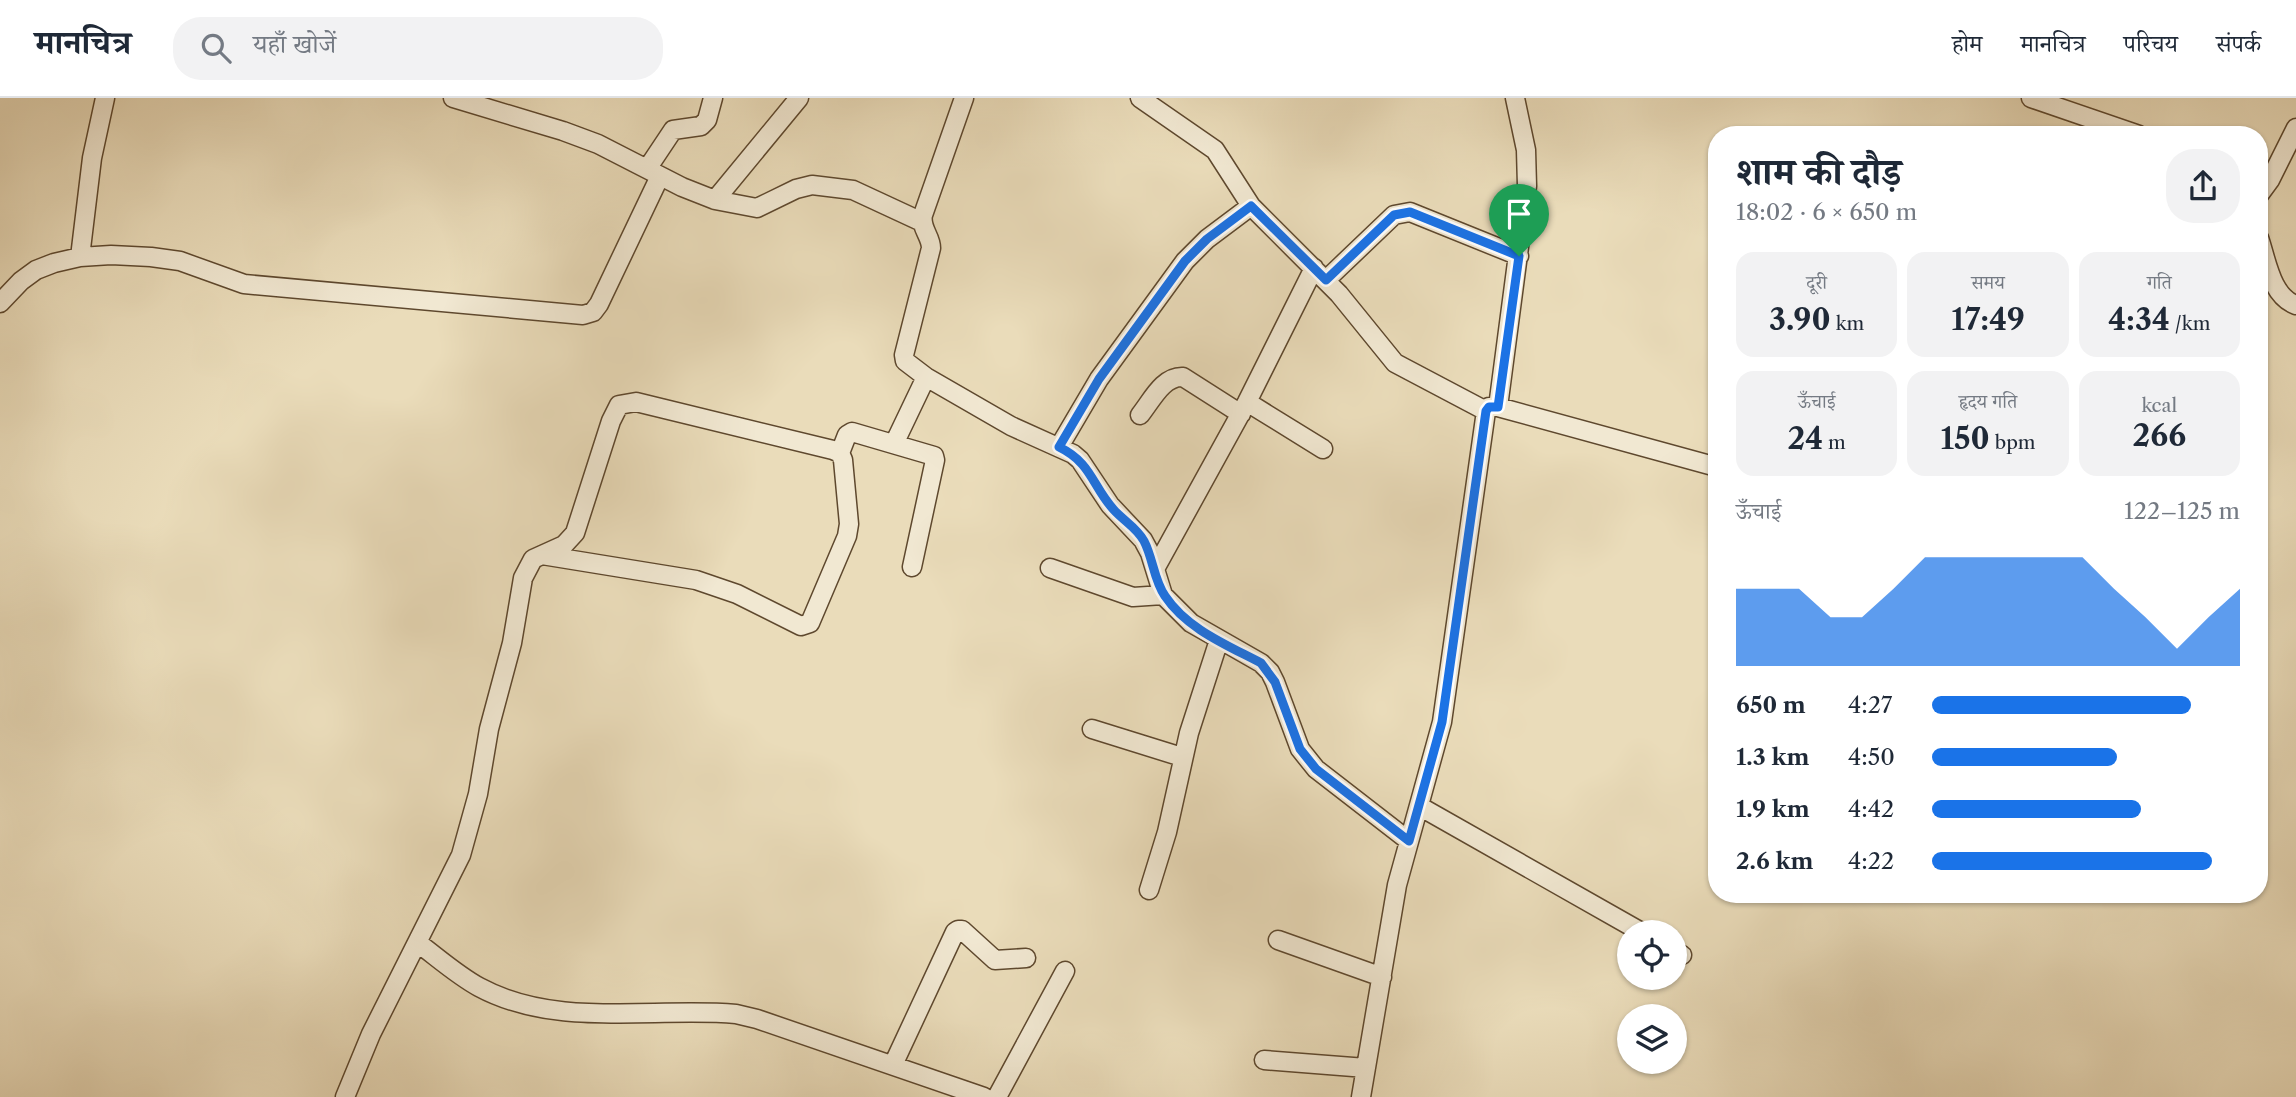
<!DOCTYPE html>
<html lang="hi">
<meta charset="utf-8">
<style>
:root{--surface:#fff;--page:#f2f2f3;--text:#1f2937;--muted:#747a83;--line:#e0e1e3;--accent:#1a73e8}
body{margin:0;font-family:"Libre Caslon Text","Noto Serif Devanagari",serif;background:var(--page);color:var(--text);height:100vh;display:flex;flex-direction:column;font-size:26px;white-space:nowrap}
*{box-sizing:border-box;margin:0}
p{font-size:23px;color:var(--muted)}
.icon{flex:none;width:38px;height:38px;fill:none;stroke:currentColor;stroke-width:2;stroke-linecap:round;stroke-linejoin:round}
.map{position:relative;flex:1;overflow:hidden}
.sheet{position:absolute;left:1708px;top:28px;width:560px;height:777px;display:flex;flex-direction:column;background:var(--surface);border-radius:28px;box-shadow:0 2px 5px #0004}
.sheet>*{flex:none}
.controls{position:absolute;left:1617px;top:822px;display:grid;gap:14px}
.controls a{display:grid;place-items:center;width:70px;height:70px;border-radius:50%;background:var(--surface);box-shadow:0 2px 5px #0004;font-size:35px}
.pin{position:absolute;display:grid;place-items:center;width:60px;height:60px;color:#fff;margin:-72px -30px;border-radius:50% 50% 50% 0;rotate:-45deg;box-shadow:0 0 7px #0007}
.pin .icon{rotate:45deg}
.round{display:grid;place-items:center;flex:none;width:74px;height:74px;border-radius:28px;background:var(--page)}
.overview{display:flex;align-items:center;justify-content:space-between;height:119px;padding:0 28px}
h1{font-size:38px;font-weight:700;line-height:52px}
.metrics{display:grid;grid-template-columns:repeat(3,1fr);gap:10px;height:119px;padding:7px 28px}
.metrics div{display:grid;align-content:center;border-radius:18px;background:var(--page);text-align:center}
.metrics b{font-size:30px;font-weight:700}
.metrics small{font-size:19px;font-weight:400}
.metrics p{font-size:19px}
.chart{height:196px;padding:14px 28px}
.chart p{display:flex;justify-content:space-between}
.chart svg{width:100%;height:126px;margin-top:7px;fill:var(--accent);opacity:.7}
ul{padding:0 28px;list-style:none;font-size:23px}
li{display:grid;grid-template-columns:112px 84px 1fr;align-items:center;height:52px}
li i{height:18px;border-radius:9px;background:var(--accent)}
header{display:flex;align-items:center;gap:42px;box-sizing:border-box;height:98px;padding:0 35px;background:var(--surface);border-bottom:2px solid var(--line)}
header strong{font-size:33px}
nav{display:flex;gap:38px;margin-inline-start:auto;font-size:24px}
.search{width:490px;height:63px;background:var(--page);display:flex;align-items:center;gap:18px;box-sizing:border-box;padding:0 24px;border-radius:28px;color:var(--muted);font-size:26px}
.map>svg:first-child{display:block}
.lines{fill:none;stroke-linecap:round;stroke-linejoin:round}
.minor-casing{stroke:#5e482e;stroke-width:21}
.minor{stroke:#f1e8d2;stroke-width:18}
.route-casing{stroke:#fff;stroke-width:14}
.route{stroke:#1a73e8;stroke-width:9}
</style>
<header>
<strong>मानचित्र</strong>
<div class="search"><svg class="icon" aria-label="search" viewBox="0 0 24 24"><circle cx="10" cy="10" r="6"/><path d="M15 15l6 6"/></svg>यहाँ खोजें</div>
<nav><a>होम</a><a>मानचित्र</a><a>परिचय</a><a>संपर्क</a></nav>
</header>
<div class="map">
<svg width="2296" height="999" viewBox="0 0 2296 999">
<rect width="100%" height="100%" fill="#eadcba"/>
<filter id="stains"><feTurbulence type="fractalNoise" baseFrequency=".00286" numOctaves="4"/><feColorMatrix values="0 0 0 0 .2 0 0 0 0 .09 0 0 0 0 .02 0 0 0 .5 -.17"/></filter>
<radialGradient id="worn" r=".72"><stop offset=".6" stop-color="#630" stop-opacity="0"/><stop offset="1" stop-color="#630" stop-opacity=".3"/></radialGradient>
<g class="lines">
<!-- minor casing -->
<g class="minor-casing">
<path id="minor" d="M453 0 563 33 598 46 682 89 715 102 757 110 796 91 812 87 853 92 922 124
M964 0 923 117C920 130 931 138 931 150L904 257 905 263 926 279 1011 328 1073 356 1080 362 1110 407 1143 442 1150 455 1163 497 1191 525 1261 565 1270 574 1275 584 1300 651 1316 671 1409 743
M1140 0 1215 52 1251 108 1339 196 1395 265 1486 313
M2031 0 2139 37
M647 71 673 32 701 28 707 22 713 0
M2259 97 2270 82 2296 30
M715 102 799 0
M2259 140C2267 163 2271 198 2296 207
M80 159 92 60 105 0
M1326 182 1394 117 1410 114 1519 158
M0 205 21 183 36 172 54 165 80 159 111 157 151 159 180 163 244 186 583 217 593 214 599 206 660 78
M1247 304 1323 351
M1498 309 1527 88 1526 52 1515 0
M1140 317C1152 302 1163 278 1183 279L1241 316
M894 346 926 279
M1059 349 1099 281 1185 163 1207 141 1251 108
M840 355 847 337 852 334 934 358 935 362 912 469
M1050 470 1133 499 1163 497
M1155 471 1247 304 1314 170
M1092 631 1182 659
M1419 708 1643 835
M1149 792 1167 734 1189 635 1219 542
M1278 842 1382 879
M418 845C437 859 457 877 479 889 557 931 651 909 736 916L757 921 984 999
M1675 853 1682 857
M1264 962 1366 970
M893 967 955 834 958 832H962L995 862 1026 860
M345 999 371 936 461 757 478 696 489 631 512 545 523 480 533 461 564 447 575 435 611 323 619 307 636 304 833 352 840 355 843 362 849 426 847 438 810 525 801 528 737 496 696 482 542 457
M997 999 1065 873
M1361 999 1397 787 1442 624 1486 313 1489 309H1498L1717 369"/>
</g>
<!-- minor -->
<use href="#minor" class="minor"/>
</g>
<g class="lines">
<!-- route casing -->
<g class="route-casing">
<path id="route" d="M1251 108 1326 182 1394 117 1410 114 1519 158 1498 309H1489L1486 313 1442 624 1409 743 1316 671 1300 651 1275 584 1261 565C1227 547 1187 531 1165 498 1154 483 1153 460 1144 443 1137 430 1124 423 1114 412 1092 388 1092 365 1059 349L1099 281 1185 163 1207 141Z"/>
</g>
<!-- route -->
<use href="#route" class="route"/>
</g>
<rect width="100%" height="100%" filter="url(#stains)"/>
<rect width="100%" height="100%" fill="url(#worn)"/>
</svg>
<div class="controls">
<a><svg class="icon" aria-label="locate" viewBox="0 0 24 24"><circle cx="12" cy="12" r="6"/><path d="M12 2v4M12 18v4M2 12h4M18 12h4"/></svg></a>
<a><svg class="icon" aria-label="layers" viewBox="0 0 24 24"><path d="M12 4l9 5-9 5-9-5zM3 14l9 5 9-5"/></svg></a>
</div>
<div class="pin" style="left:1519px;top:158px;background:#1e9e55"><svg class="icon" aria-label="arrive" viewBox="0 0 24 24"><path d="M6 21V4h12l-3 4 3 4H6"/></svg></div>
<section class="sheet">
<div class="overview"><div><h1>शाम की दौड़</h1><p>18:02 · 6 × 650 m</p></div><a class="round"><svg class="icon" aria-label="share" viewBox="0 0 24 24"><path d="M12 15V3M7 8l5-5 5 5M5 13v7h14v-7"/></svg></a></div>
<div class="metrics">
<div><p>दूरी</p><b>3.90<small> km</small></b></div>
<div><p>समय</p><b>17:49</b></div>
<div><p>गति</p><b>4:34<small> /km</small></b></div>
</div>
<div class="metrics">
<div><p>ऊँचाई</p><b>24<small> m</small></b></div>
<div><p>हृदय गति</p><b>150<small> bpm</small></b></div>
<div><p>kcal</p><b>266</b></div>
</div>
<div class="chart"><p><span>ऊँचाई</span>122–125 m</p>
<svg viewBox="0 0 160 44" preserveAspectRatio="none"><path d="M0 44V17L10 17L20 17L30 27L40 27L50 17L60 6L70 6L80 6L90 6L100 6L110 6L120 17L130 27L140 38L150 27L160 17V44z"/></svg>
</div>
<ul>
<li><b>650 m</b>4:27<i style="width:84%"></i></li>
<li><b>1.3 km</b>4:50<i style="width:60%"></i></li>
<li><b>1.9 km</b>4:42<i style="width:68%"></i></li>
<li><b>2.6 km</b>4:22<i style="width:91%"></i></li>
</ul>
</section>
</div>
